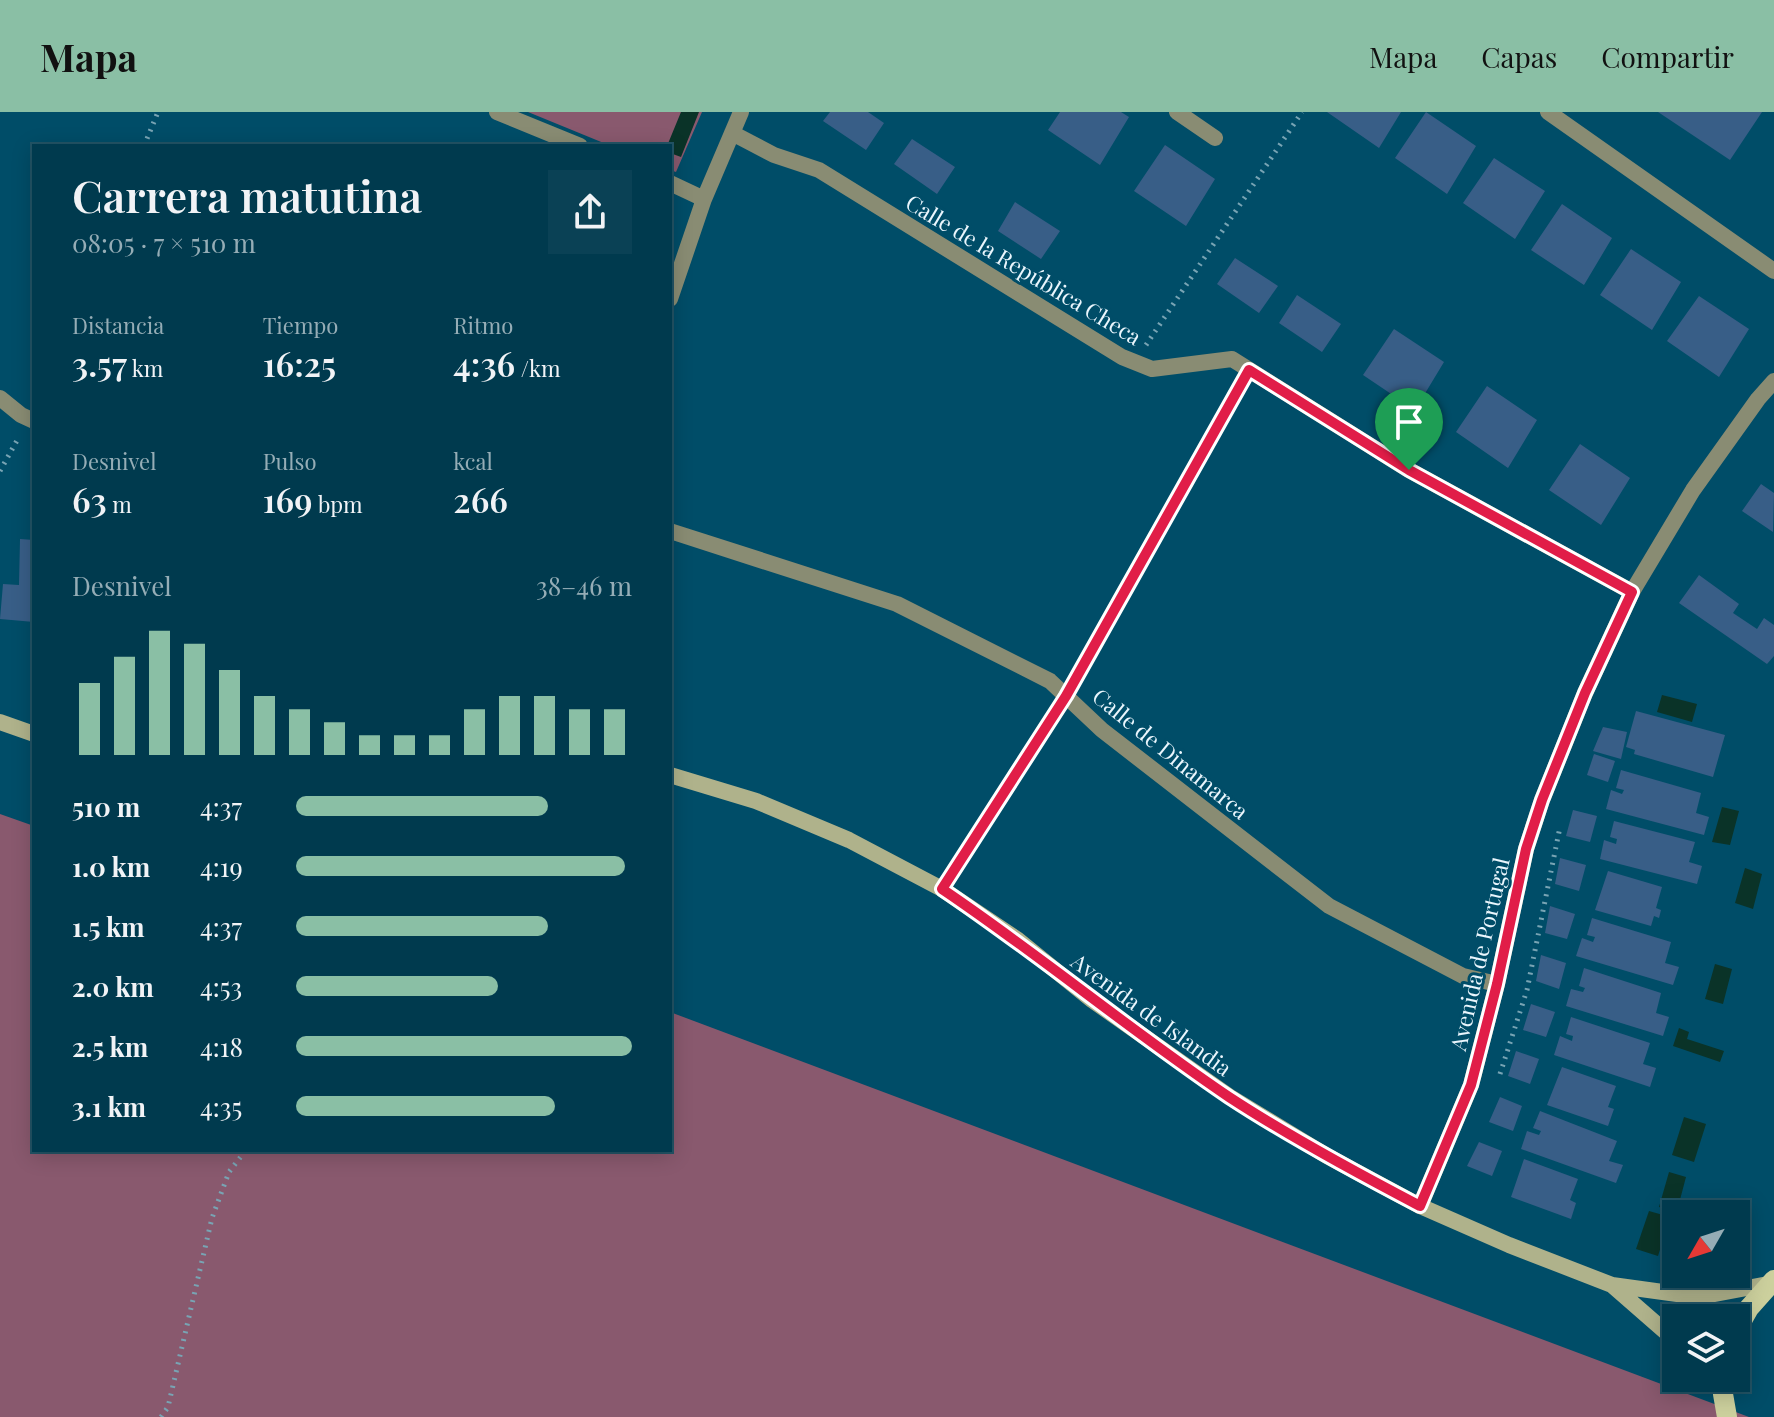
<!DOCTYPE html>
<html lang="es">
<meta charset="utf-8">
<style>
:root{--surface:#003a4e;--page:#0a4155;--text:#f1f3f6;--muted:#95adb6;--line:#225466;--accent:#8abfa5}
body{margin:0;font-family:"Playfair Display",serif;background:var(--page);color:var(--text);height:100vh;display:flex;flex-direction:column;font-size:30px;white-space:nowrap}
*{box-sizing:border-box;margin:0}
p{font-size:26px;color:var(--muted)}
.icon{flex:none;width:44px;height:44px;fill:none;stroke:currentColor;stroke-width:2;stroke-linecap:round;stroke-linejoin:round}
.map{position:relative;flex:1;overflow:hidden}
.side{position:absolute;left:32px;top:32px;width:640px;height:1008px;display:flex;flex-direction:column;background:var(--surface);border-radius:0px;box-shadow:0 4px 20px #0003,0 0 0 2px var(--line)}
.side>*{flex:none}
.needle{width:52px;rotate:231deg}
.fabs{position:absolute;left:1662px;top:1088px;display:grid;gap:16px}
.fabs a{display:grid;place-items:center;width:88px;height:88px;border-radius:0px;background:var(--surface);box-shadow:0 4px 20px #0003,0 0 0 2px var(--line);font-size:40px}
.pin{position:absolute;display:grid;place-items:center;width:68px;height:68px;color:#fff;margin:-82px -34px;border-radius:50% 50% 50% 0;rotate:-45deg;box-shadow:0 0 8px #0007}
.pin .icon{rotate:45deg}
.round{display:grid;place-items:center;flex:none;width:84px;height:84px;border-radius:0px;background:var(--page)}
.head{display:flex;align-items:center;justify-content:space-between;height:136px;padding:0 40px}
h1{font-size:44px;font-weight:600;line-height:60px}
.stats{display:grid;grid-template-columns:repeat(3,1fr);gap:12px;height:136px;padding:8px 40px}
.stats div{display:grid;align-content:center}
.stats b{font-size:34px;font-weight:600}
.stats small{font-size:22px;font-weight:400}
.stats p{font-size:22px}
.chart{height:224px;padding:16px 40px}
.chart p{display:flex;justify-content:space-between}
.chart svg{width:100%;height:144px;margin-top:8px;stroke:var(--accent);stroke-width:6}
ul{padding:0 40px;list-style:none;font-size:26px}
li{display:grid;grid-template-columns:128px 96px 1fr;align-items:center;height:60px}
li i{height:20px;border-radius:10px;background:var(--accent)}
header{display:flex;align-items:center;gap:48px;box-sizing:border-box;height:112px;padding:0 40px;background:var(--accent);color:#111}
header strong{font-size:38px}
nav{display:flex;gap:44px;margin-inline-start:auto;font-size:28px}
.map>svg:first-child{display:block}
.green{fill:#89596e}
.water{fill:#0a3328}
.building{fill:#385e87}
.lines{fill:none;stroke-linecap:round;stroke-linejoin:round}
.path{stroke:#78a4b4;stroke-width:5;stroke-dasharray:2 6;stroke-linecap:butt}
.street{stroke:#898c73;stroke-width:16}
.secondary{stroke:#afb28b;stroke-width:16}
.primary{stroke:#ccd09d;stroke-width:20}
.route-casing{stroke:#fff;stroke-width:16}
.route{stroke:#e11d48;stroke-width:10}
.labels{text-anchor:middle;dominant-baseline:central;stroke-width:6;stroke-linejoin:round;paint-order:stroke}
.street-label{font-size:22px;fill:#eaf6fd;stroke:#004d68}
</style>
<header>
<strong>Mapa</strong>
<nav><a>Mapa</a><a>Capas</a><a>Compartir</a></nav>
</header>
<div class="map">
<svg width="1774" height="1305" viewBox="0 0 1774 1305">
<rect width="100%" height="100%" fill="#004d68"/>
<!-- green -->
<path class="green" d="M528 0H702L676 60 670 58V34H611Z
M0 702 34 714V1038H670V900L1749 1305H0Z"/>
<!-- water -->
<path class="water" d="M681 0H699L681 45 670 41V34H667Z
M1662 583 1697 592 1692 610 1657 600Z
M1722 695 1739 699 1730 733 1712 730Z
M1745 756 1762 762 1753 797 1735 791Z
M1715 852 1732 857 1723 892 1705 887Z
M1679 916 1689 920 1687 927 1724 939 1720 950 1673 934Z
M1684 1005 1706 1012 1694 1050 1672 1043Z
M1669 1060 1686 1065 1677 1099 1659 1095Z
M1649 1099 1670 1105 1658 1144 1636 1137Z"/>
<!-- building -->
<path class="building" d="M830 0H868L884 11 866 38 823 9Z
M1060 0H1121L1129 5 1100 53 1048 18Z
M1327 0H1401L1379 36Z
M1426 0 1476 34 1447 82 1395 46Z
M1658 0H1762L1730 48Z
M912 27 955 55 937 82 894 52Z
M1165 33 1215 67 1186 114 1134 79Z
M1494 46 1545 79 1515 127 1463 91Z
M1015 90 1060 119 1041 147 998 119Z
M1562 92 1612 126 1584 173 1531 138Z
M1631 137 1681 170 1652 218 1600 183Z
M1235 146 1278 174 1259 201 1217 172Z
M1297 183 1341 212 1322 240 1279 211Z
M1699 184 1749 217 1719 265 1667 229Z
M1394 217 1444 250 1415 298 1363 263Z
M1487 274 1537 308 1508 356 1456 320Z
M1580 332 1630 366 1601 413 1549 378Z
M1761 372 1774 381 1773 420 1742 399Z
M20 427 34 428V510L0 507 3 472 19 473Z
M1699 463 1739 492 1733 501 1757 517 1764 506 1774 513V544L1767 552 1679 491Z
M1636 599 1725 623 1713 665 1634 642 1635 638 1626 635Z
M1603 615 1627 620 1621 647 1593 639Z
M1594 642 1615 649 1608 670 1587 663Z
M1621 658 1701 681 1696 701 1709 705 1704 723 1606 697 1611 678 1622 682 1624 678 1616 676Z
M1573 698 1597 704 1590 730 1566 724Z
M1614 709 1695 730 1689 750 1702 754 1697 772 1600 747 1604 728 1616 732 1617 727 1610 725Z
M1560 746 1586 753 1579 779 1555 772Z
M1608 759 1662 775 1656 796 1661 798 1659 806 1654 804 1651 814 1595 798Z
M1550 794 1575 802 1567 827 1545 821Z
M1592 806 1671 830 1665 851 1679 855 1673 873 1576 844 1582 826 1593 830 1595 825 1587 823Z
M1541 843 1566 851 1559 877 1536 869Z
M1584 856 1661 881 1656 901 1669 905 1663 924 1566 894 1571 877 1583 880 1585 876 1579 874Z
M1531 892 1555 900 1546 925 1523 918Z
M1571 905 1650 931 1643 952 1656 956 1650 975 1554 943 1560 924 1572 929 1573 924 1566 922Z
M1516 939 1539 947 1530 972 1508 964Z
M1562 955 1616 974 1608 995 1614 997 1608 1014 1547 993Z
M1500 985 1522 994 1513 1019 1489 1010Z
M1540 999 1617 1029 1609 1049 1623 1053 1616 1071 1521 1037 1527 1019 1539 1023 1541 1019 1533 1016Z
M1479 1030 1502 1039 1492 1064 1467 1054Z
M1524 1047 1578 1067 1570 1088 1576 1091 1571 1107 1511 1085Z"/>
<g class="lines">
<!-- path -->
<path class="path" d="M144 34 158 0
M1146 233 1302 0
M0 359 19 325
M1076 567 1239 275
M953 759 1054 603
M1500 962 1527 878 1560 715
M161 1305 168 1295 212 1106 229 1060 246 1038"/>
<!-- street -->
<path class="street" d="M497 0 580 34
M1177 0 1215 26
M1548 0 1774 159
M732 21 774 43 819 58 1122 245 1152 257 1232 247 1409 358 1632 480
M670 71 704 87
M670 187 704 87 741 0
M0 286 21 303 34 309
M670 419 897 492 1050 569 1102 618 1329 794 1463 864 1497 872
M1420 1094 1471 973 1497 872 1526 737 1542 688 1585 581 1632 480 1693 378 1758 287 1774 269"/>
<!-- secondary -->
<path class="secondary" d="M0 610 34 622
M670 663 756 689 849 728 942 777 1018 828 1092 888 1230 985 1327 1044 1420 1094 1509 1133 1612 1173 1699 1185 1768 1172
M1613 1174 1676 1229"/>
<!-- primary -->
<path class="primary" d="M1736 1219 1749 1196 1774 1168
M1724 1266 1723 1282 1727 1305"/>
</g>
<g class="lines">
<!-- route casing -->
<g class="route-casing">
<path id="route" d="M1249 258 1409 358 1632 480 1585 581 1542 688 1526 737 1497 872 1471 973 1420 1094C1355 1060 1290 1025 1229 985 1131 919 1040 843 942 777L1066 584Z"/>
</g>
<!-- route -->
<use href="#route" class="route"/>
</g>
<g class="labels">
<!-- street labels -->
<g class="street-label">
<text transform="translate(1024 157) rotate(31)">Calle de la República Checa</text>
<text transform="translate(1171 641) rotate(39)">Calle de Dinamarca</text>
<text transform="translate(1479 842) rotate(-77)">Avenida de Portugal</text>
<text transform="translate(1152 902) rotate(36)">Avenida de Islandia</text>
</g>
</g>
</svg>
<div class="fabs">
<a><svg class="needle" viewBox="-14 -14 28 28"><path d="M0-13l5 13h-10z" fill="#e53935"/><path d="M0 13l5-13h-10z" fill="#95adb6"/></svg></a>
<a><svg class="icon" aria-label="layers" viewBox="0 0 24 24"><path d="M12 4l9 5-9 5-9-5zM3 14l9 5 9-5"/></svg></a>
</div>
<div class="pin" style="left:1409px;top:358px;background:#1e9e55"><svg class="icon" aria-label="arrive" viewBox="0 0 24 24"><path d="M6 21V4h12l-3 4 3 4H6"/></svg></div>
<section class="side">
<div class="head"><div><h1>Carrera matutina</h1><p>08:05 · 7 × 510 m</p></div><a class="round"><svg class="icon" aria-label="share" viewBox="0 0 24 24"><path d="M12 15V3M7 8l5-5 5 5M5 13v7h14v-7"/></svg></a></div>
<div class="stats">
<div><p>Distancia</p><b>3.57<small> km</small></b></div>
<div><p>Tiempo</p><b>16:25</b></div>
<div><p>Ritmo</p><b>4:36<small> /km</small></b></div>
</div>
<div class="stats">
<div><p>Desnivel</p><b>63<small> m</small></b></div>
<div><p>Pulso</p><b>169<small> bpm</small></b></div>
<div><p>kcal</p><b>266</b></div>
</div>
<div class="chart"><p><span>Desnivel</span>38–46 m</p>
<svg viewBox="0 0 160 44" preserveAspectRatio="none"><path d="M5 44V22M15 44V14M25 44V6M35 44V10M45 44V18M55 44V26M65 44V30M75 44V34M85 44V38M95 44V38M105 44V38M115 44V30M125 44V26M135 44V26M145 44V30M155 44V30"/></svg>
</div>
<ul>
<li><b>510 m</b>4:37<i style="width:75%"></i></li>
<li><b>1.0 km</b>4:19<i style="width:98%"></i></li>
<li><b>1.5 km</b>4:37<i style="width:75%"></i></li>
<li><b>2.0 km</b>4:53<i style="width:60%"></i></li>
<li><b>2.5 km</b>4:18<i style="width:100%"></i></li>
<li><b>3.1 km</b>4:35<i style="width:77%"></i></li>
</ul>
</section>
</div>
